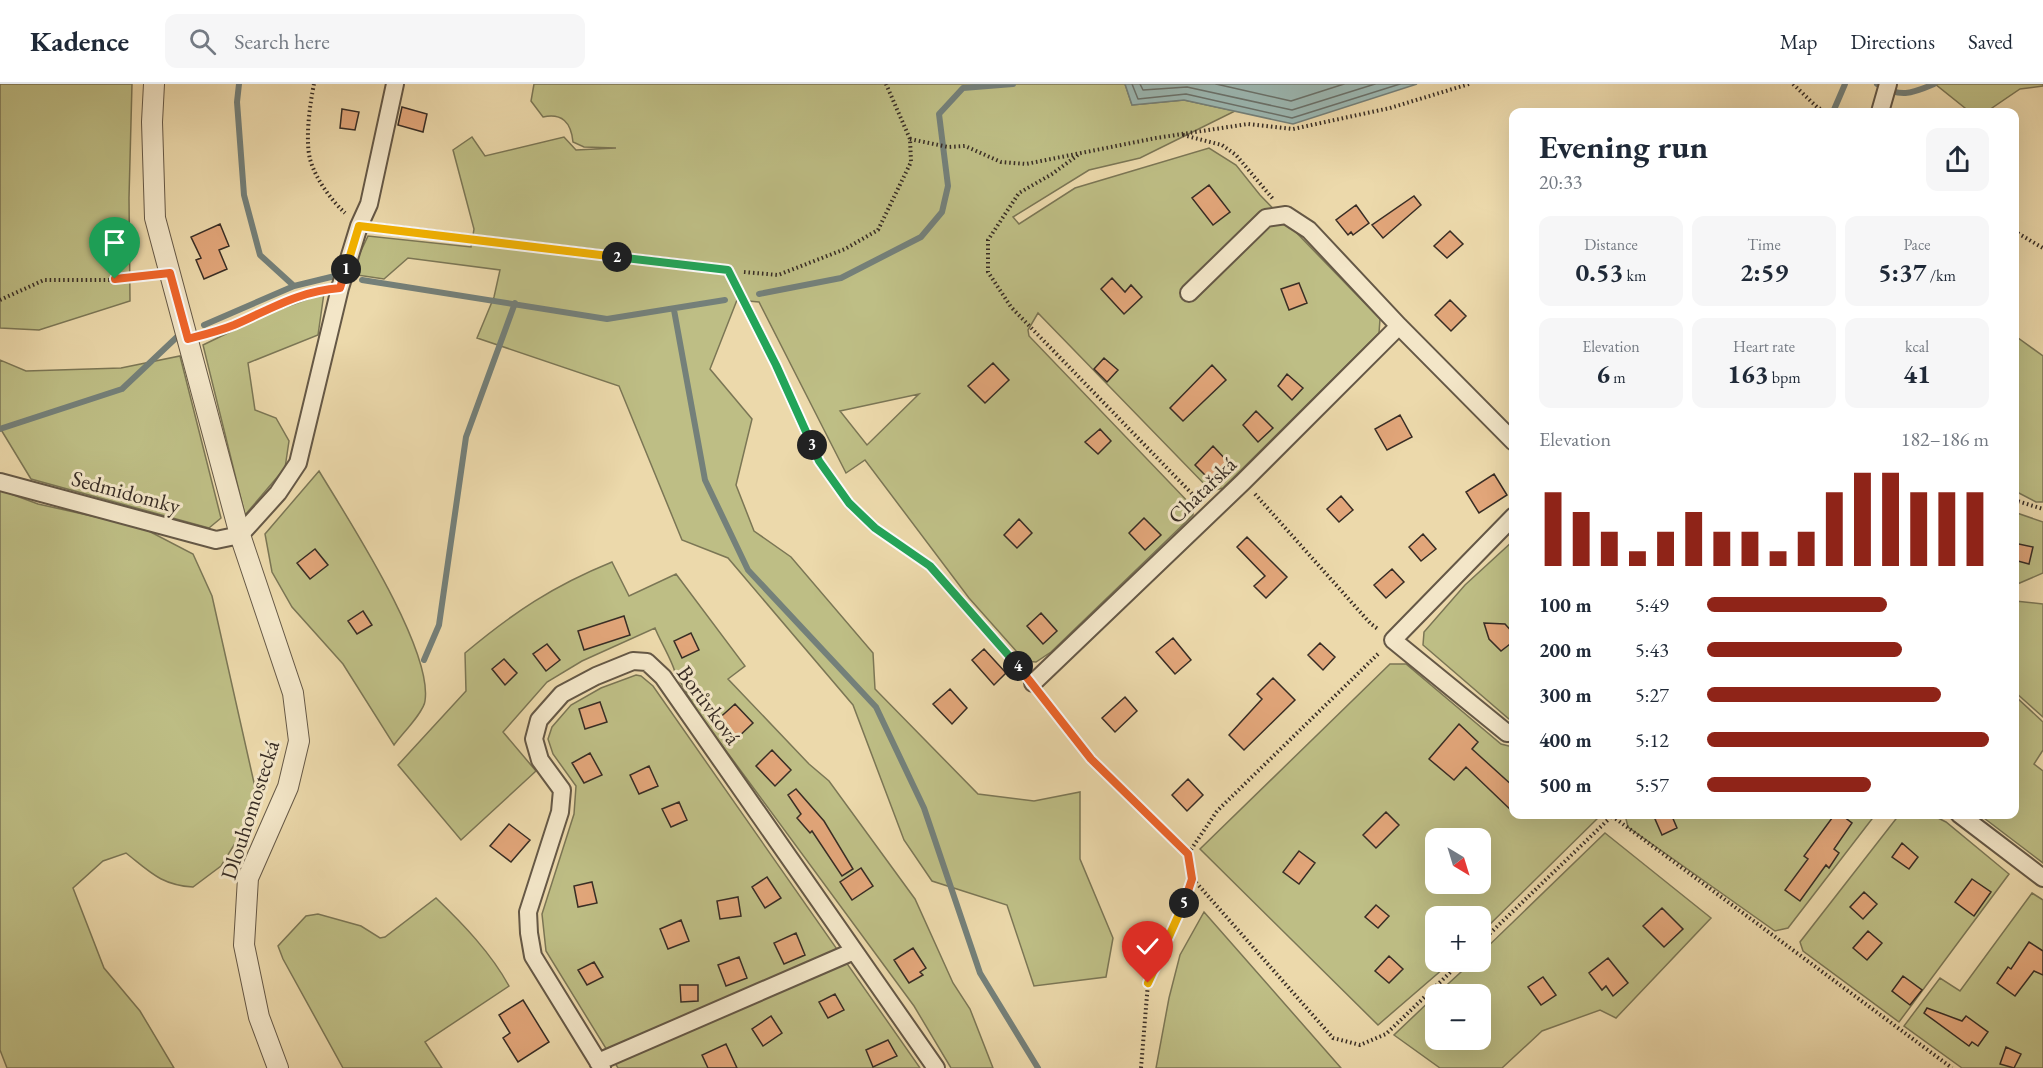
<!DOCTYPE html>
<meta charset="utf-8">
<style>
:root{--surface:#fff;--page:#f6f6f7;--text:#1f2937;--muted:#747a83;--line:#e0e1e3;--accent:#8f2418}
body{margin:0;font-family:"EB Garamond",serif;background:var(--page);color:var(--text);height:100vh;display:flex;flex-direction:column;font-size:22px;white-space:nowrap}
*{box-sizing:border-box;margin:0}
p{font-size:20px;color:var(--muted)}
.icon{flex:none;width:33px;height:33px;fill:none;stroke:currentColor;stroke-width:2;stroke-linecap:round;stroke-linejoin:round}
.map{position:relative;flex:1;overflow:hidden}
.drawer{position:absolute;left:1509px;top:24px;width:510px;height:711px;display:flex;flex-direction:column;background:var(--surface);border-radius:12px;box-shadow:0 6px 24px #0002}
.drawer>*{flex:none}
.needle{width:39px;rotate:142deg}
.buttons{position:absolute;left:1425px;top:744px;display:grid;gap:12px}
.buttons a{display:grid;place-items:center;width:66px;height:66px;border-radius:12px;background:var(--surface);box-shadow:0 6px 24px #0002;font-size:30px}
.pin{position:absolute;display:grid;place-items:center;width:51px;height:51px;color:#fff;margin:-62px -26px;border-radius:50% 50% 50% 0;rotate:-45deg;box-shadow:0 0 6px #0007}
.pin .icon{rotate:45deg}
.km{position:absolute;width:30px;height:30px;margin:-15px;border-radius:50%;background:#222;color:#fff;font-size:16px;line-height:30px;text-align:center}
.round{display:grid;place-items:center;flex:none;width:63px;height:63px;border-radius:12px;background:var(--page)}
.headline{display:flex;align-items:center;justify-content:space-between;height:102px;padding:0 30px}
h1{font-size:33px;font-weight:700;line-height:45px}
.stats{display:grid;grid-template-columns:repeat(3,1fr);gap:9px;height:102px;padding:6px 30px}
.stats div{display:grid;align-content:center;border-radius:12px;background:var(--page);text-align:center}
.stats b{font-size:26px;font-weight:700}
.stats small{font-size:16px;font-weight:400}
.stats p{font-size:16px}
.chart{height:168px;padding:12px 30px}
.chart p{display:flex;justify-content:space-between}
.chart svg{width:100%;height:108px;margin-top:6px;stroke:var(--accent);stroke-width:6}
ul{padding:0 30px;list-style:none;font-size:20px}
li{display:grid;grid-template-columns:96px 72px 1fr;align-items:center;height:45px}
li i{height:15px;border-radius:8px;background:var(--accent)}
header{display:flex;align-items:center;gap:36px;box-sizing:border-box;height:84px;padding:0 30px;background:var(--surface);border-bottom:2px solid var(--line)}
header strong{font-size:28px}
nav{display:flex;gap:33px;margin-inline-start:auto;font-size:21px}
.search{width:420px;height:54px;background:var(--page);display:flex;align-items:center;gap:15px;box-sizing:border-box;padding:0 21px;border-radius:12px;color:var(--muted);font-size:22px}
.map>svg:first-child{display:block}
.green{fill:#bebe85;stroke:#7b7655;stroke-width:1.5;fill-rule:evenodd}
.water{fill:#9cb8b3;stroke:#74807a;stroke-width:1.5}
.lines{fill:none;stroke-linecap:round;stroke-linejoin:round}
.shore{stroke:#6a726c;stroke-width:1.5}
.stream{stroke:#74807a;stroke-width:6}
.building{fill:#e2a67a;stroke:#382d25;stroke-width:1.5}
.service-casing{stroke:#655846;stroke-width:11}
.minor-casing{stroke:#655846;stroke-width:20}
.tertiary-casing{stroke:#655846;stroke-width:22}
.path{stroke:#382d25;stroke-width:4;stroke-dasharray:1.5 3;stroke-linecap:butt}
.service{stroke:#f3e6c8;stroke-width:8}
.minor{stroke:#f3e6c8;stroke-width:16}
.tertiary{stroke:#f3e6c8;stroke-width:20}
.split-1-casing{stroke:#fff;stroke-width:12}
.split-2-casing{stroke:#fff;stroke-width:12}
.split-3-casing{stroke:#fff;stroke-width:12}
.split-4-casing{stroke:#fff;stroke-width:12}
.split-5-casing{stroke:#fff;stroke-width:12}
.split-6-casing{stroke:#fff;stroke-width:12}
.split-1{stroke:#f0652b;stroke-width:8}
.split-2{stroke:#f5b400;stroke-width:8}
.split-3{stroke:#22a559;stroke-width:8}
.split-4{stroke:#22a559;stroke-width:8}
.split-5{stroke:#f0652b;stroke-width:8}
.split-6{stroke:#f5b400;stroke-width:8}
.labels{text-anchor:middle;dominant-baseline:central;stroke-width:6;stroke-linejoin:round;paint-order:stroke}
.street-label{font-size:22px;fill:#382d25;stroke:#f3e6c8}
</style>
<header>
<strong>Kadence</strong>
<div class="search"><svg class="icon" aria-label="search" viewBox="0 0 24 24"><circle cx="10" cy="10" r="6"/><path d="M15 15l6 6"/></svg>Search here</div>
<nav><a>Map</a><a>Directions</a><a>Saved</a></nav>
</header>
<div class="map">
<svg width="2043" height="984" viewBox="0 0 2043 984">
<rect width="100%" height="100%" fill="#ecd9ab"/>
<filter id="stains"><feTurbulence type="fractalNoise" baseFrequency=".00333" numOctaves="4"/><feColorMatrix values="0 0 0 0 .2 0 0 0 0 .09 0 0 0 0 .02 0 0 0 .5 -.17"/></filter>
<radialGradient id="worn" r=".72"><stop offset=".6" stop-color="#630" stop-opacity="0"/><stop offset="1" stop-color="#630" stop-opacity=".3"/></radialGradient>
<!-- green -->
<path class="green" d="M0 0H132L129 114 130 217 39 246 0 244Z
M534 0H1125L1132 21 1184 16 1235 27 1140 74 1089 86 1013 133 1019 140 1075 104 1209 64 1236 81 1260 111 1380 235 1379 249 1223 404 1211 407 1038 229 1028 246 1029 252 1193 423V431L1051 568 1036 578 1025 577 969 514 865 376 846 389 759 218 737 216 710 285 752 335 736 401 754 447 791 473 873 569 875 605 978 710 1034 717 1080 708V775L1113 854 1106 893 1034 902 1007 821 932 797 904 756 853 621 728 474 682 456 619 302 477 254 494 213 500 186 408 174 384 195 350 190 368 152 471 163 474 145 453 66 472 53 485 72 564 53 576 66 616 64 584 63 573 58C571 38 562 29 543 33L531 17ZM919 310 867 361 840 327Z
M1935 0H2043V2L2020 5 1986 28H1970Z
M324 209 318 251 248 279 255 326 276 334 289 357 285 384 245 431 203 261 267 230Z
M2014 251 2043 272V418H2036L2015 407Z
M180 272 221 434 209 444 31 395 0 344V276L26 287 121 284Z
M319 387C348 435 433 565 425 617 424 628 401 651 394 661L343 580 292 523 272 488 265 450Z
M0 406 38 420 141 443 193 470 212 512 259 721 221 782 193 803C161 801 150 788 126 769L103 777 73 804 104 884 140 927 174 984H7L0 966Z
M2014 428 2043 438V489L2015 501Z
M1513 457V636L1509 635 1423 561 1424 548 1465 501Z
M612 478 629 512 676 490 745 582 728 595 809 680 829 697 915 815 953 899 970 925 993 984H951L914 922 699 630 675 589C674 580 659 555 655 544L582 577 547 598 503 648 536 687 461 756 398 681 466 607 465 569C514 528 553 502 612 478Z
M2015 517 2043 520V633L2015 608Z
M1390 580H1406L1501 660 1513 663 1514 730 1601 731 1481 849 1480 832H1436V878H1451L1378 941 1200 765ZM1436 754H1480V800H1436Z
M636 591 641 592 653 602 920 984H618L546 867 542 830 574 730 576 702 553 670 548 655 552 643 571 621 601 604Z
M2015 612 2043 638V666L2034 680 2043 687V779L1980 731 2014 730Z
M1625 731H1875L1788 844 1775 847 1628 743Z
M1899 731H1932L1946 738 2009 790 1899 938 1803 867 1800 858Z
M1605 749 1711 834 1616 934 1600 926 1542 947 1502 984H1440L1394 951 1435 912 1436 956H1480V910H1437L1472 878H1480L1481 869Z
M2032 809 2043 816V984H1962L1904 942 1940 894 1960 907Z
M436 814C463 840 491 869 509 902L425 958 442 984H343L283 875 278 862 306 832 318 830 361 842 380 854 385 853Z
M1204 828 1341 984H1156L1169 914 1180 871Z"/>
<!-- water -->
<path class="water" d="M1125 0H1417L1293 40 1184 16 1132 21Z"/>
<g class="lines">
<!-- shore -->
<path class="shore" d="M1132 0 1138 15 1186 10 1292 34 1400 0
M1140 0 1143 6 1187 3 1292 26 1375 0
M1216 0 1291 17 1344 0"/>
<!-- stream -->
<path class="stream" d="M239 0 237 18 244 111 260 171 294 202
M1877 0C1900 14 1911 10 1934 0
M1833 28 1845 0
M362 196 607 235 725 216
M759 210 841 194 921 153 942 128 948 102 939 30 963 4 1013 0
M674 226 705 396 748 486 876 623 924 724 980 889 1038 984
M204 241 294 202 335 192
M0 345 122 305 178 252
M424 576 439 541 466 353 515 219"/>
</g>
<!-- building -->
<path class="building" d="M402 23 427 30 423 48 398 41Z
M342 25 359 28 355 46 340 44Z
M1209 101 1230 128 1213 141 1192 114Z
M1414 112 1421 121 1383 154 1372 141Z
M1356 121 1369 139 1353 151 1351 148 1348 151 1336 136Z
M220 140 229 162 219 166 227 185 204 195 196 176 201 174 191 153Z
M1450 147 1463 160 1447 174 1434 162Z
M1112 194 1125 208 1131 201 1142 213 1124 230 1101 205Z
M1299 199 1307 219 1289 226 1281 205Z
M1450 216 1466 232 1451 247 1435 231Z
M1104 274 1118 286 1107 298 1094 285Z
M993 279 1009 296 985 319 968 302Z
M1212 281 1226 296 1183 337 1170 324Z
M1287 290 1303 304 1292 316 1278 302Z
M1256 327 1273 344 1258 358 1243 341Z
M1400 331 1412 353 1387 366 1375 345Z
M1100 345 1111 357 1098 370 1085 358Z
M1213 362 1228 378 1210 396 1195 381Z
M1494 390 1507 411 1479 429 1466 408Z
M1341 412 1353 426 1339 438 1327 425Z
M1144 434 1161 451 1145 466 1129 449Z
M1019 435 1032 449 1017 464 1004 451Z
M1423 450 1436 465 1421 477 1409 463Z
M1247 453 1287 493 1266 514 1254 502 1265 492 1237 463Z
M2014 459 2033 463 2029 480 2014 476Z
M315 465 328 481 310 495 297 479Z
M1392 485 1404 498 1386 514 1374 501Z
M363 527 372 541 357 550 348 537Z
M1041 529 1057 547 1043 560 1027 542Z
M624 532 630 551 584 566 578 547Z
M1484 539 1505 540 1514 550V557L1501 567 1489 555Z
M691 549 699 566 682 574 674 557Z
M1173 554 1191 576 1175 590 1156 568Z
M1320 559 1335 573 1323 586 1308 571Z
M547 560 560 576 546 587 533 570Z
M984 565 1006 589 994 601 972 576Z
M504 575 517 589 505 601 492 585Z
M1273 594 1295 616 1244 666 1229 651 1262 615 1257 610Z
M950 605 967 624 952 640 933 620Z
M1125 613 1137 627 1115 648 1102 634Z
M600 618 607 638 585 645 579 625Z
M735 620 753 639 733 658 715 638Z
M1459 640 1478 658 1472 665 1514 703V729L1466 683 1454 696 1429 675Z
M772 666 791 686 775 702 756 682Z
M590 669 602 691 584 699 572 679Z
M649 682 658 702 639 710 630 691Z
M1188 695 1203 711 1187 727 1172 711Z
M796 705 824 737 853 785 842 792 812 747 810 749 797 734 801 730 788 711Z
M679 718 687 736 671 743 662 725Z
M1386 728 1399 741 1376 764 1363 751Z
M1664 730H1671L1677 744 1662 751 1655 735Z
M1835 730H1840L1852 739 1834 765 1839 769 1829 784 1826 781 1800 817 1785 806 1808 775 1804 772Z
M509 740 530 756 511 778 490 762Z
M1902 759 1918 773 1909 785 1892 773Z
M1299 767 1315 779 1299 800 1283 788Z
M861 784 873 802 852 816 840 798Z
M767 793 781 814 765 824 752 803Z
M1972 795 1991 808 1974 832 1955 818Z
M592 798 597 819 578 823 574 802Z
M1864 808 1877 820 1863 835 1850 823Z
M738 813 741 832 720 835 717 817Z
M1376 821 1389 832 1378 844 1365 833Z
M1662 824 1683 845 1664 863 1643 842Z
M681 836 689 857 668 865 660 845Z
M1868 847 1882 859 1867 876 1853 864Z
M796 849 805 871 784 880 774 859Z
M2029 858 2043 867V891L2034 887 2015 912 1997 899 2008 883 2011 885Z
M913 864 926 884 920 888 923 891 909 899 894 876Z
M1389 872 1403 885 1389 899 1375 887Z
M739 873 747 894 726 902 718 881Z
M1608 874 1628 899 1613 912 1606 902 1602 906 1589 889Z
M594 878 603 893 587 901 578 886Z
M1903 892 1922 906 1910 921 1892 907Z
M1543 893 1556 911 1541 921 1528 903Z
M680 901H698V917L681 918Z
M835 910 844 926 828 934 819 918Z
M523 916 549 958 518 978 503 954 510 949 499 931Z
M1927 924 1962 937 1966 932 1988 948 1978 962 1972 958 1969 962 1924 929Z
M771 932 782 949 763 962 752 945Z
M888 956 897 972 873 983 866 966Z
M726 960 737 984H708L702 971Z
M2006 963 2021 970 2014 984 2000 980Z"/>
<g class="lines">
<!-- service casing -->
<g class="service-casing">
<path id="service" d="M359 142 728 186 776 281 819 377 849 419 875 444 930 482 1033 599"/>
</g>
<!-- minor casing -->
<g class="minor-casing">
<path id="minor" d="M1880 28 1888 0
M1189 209 1266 134 1286 131 1309 146 1399 242 1514 358
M0 398 216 456 240 451 278 409 298 379 340 204 359 142 369 120 395 0
M1514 432 1393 556 1507 649 1514 648
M1033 599 1243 398 1399 242
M1959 730 2043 794
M598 978 854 867
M602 984 533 872 529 849 528 828 560 728 562 706 540 676 534 655 539 636 562 610 596 592 633 577 647 578 663 593 936 984"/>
</g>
<!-- tertiary casing -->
<g class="tertiary-casing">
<path id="tertiary" d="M154 0 152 38 155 134 240 451 293 609 299 657 288 703 248 794 244 861 259 933 278 984"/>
</g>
<!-- path -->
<path class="path" d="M314 0C310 19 305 55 310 75 315 94 331 116 345 129
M1793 0 1818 24 1830 28
M1183 51 1222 61 1236 71 1273 115
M910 55 948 63 965 62 1001 78 1026 80 1156 54 1248 40 1293 45 1390 24 1469 0
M1078 71 1052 90 1019 109 988 156V188L1011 223 1198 416
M2014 147 2043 164
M744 188 778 191 845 165 878 146 911 78 910 55 886 0
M0 216 44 196H115L152 191
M206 250 233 241 269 223 322 205
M1255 410 1370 539 1379 546
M2014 416 2043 425
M1041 613 1091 675 1188 770
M1612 732 1952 984
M1193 795 1333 954 1360 961 1386 950 1461 878
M1480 859 1613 731
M1141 984 1148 899 1181 829 1193 795 1188 770 1217 727 1380 568"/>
<!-- service -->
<use href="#service" class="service"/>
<!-- minor -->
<use href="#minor" class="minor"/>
<!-- tertiary -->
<use href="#tertiary" class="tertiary"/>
</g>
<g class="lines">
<!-- split-1 casing -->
<g class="split-1-casing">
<path id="split-1" d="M115 195 170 189 188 255C203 251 219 247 234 241 271 225 299 207 340 204L346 185"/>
</g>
<!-- split-2 casing -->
<g class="split-2-casing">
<path id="split-2" d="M346 185 359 142 617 173"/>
</g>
<!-- split-3 casing -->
<g class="split-3-casing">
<path id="split-3" d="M617 173 728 186 776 281 812 361"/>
</g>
<!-- split-4 casing -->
<g class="split-4-casing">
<path id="split-4" d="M812 361 819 377 849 419 875 444 930 482 1018 582"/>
</g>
<!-- split-5 casing -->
<g class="split-5-casing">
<path id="split-5" d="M1018 582 1091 675 1188 770 1192 795 1184 819"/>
</g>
<!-- split-6 casing -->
<g class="split-6-casing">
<path id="split-6" d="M1148 899 1184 819"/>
</g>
<!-- split-1 -->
<use href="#split-1" class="split-1"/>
<!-- split-2 -->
<use href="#split-2" class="split-2"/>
<!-- split-3 -->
<use href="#split-3" class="split-3"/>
<!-- split-4 -->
<use href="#split-4" class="split-4"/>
<!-- split-5 -->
<use href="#split-5" class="split-5"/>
<!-- split-6 -->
<use href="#split-6" class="split-6"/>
</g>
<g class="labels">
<!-- street labels -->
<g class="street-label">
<text transform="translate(1202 406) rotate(-44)">Chatařská</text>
<text transform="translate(126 408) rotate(15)">Sedmidomky</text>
<text transform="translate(709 621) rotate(54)">Borůvková</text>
<text transform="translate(250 726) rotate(-72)">Dlouhomostecká</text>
</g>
</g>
<rect width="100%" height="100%" filter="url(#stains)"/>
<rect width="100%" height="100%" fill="url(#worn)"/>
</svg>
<div class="buttons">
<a><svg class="needle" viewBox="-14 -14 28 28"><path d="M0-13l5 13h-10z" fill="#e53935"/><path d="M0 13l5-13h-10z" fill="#747a83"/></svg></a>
<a>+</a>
<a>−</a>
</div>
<div class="pin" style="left:115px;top:195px;background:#1e9e55"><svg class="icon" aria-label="arrive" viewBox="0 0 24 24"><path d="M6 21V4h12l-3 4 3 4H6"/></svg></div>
<div class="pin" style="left:1148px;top:899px;background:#d93025"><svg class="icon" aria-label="check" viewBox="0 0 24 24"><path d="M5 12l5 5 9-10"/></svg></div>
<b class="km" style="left:346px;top:185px">1</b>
<b class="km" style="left:617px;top:173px">2</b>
<b class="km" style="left:812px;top:361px">3</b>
<b class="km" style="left:1018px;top:582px">4</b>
<b class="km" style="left:1184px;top:819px">5</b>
<section class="drawer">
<div class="headline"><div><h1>Evening run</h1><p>20:33</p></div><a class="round"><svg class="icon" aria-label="share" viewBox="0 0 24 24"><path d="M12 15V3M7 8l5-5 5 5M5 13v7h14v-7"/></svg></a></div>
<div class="stats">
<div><p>Distance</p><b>0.53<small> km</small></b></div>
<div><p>Time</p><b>2:59</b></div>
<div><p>Pace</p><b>5:37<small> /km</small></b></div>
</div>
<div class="stats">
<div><p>Elevation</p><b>6<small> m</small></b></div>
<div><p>Heart rate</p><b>163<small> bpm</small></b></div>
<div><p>kcal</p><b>41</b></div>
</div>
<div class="chart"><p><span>Elevation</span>182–186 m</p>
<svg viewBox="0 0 160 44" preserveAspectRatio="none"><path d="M5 44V14M15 44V22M25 44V30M35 44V38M45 44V30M55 44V22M65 44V30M75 44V30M85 44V38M95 44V30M105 44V14M115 44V6M125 44V6M135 44V14M145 44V14M155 44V14"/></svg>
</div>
<ul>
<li><b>100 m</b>5:49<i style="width:64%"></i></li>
<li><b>200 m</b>5:43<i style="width:69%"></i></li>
<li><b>300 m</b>5:27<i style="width:83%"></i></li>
<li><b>400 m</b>5:12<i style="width:100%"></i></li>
<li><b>500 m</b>5:57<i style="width:58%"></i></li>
</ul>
</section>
</div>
